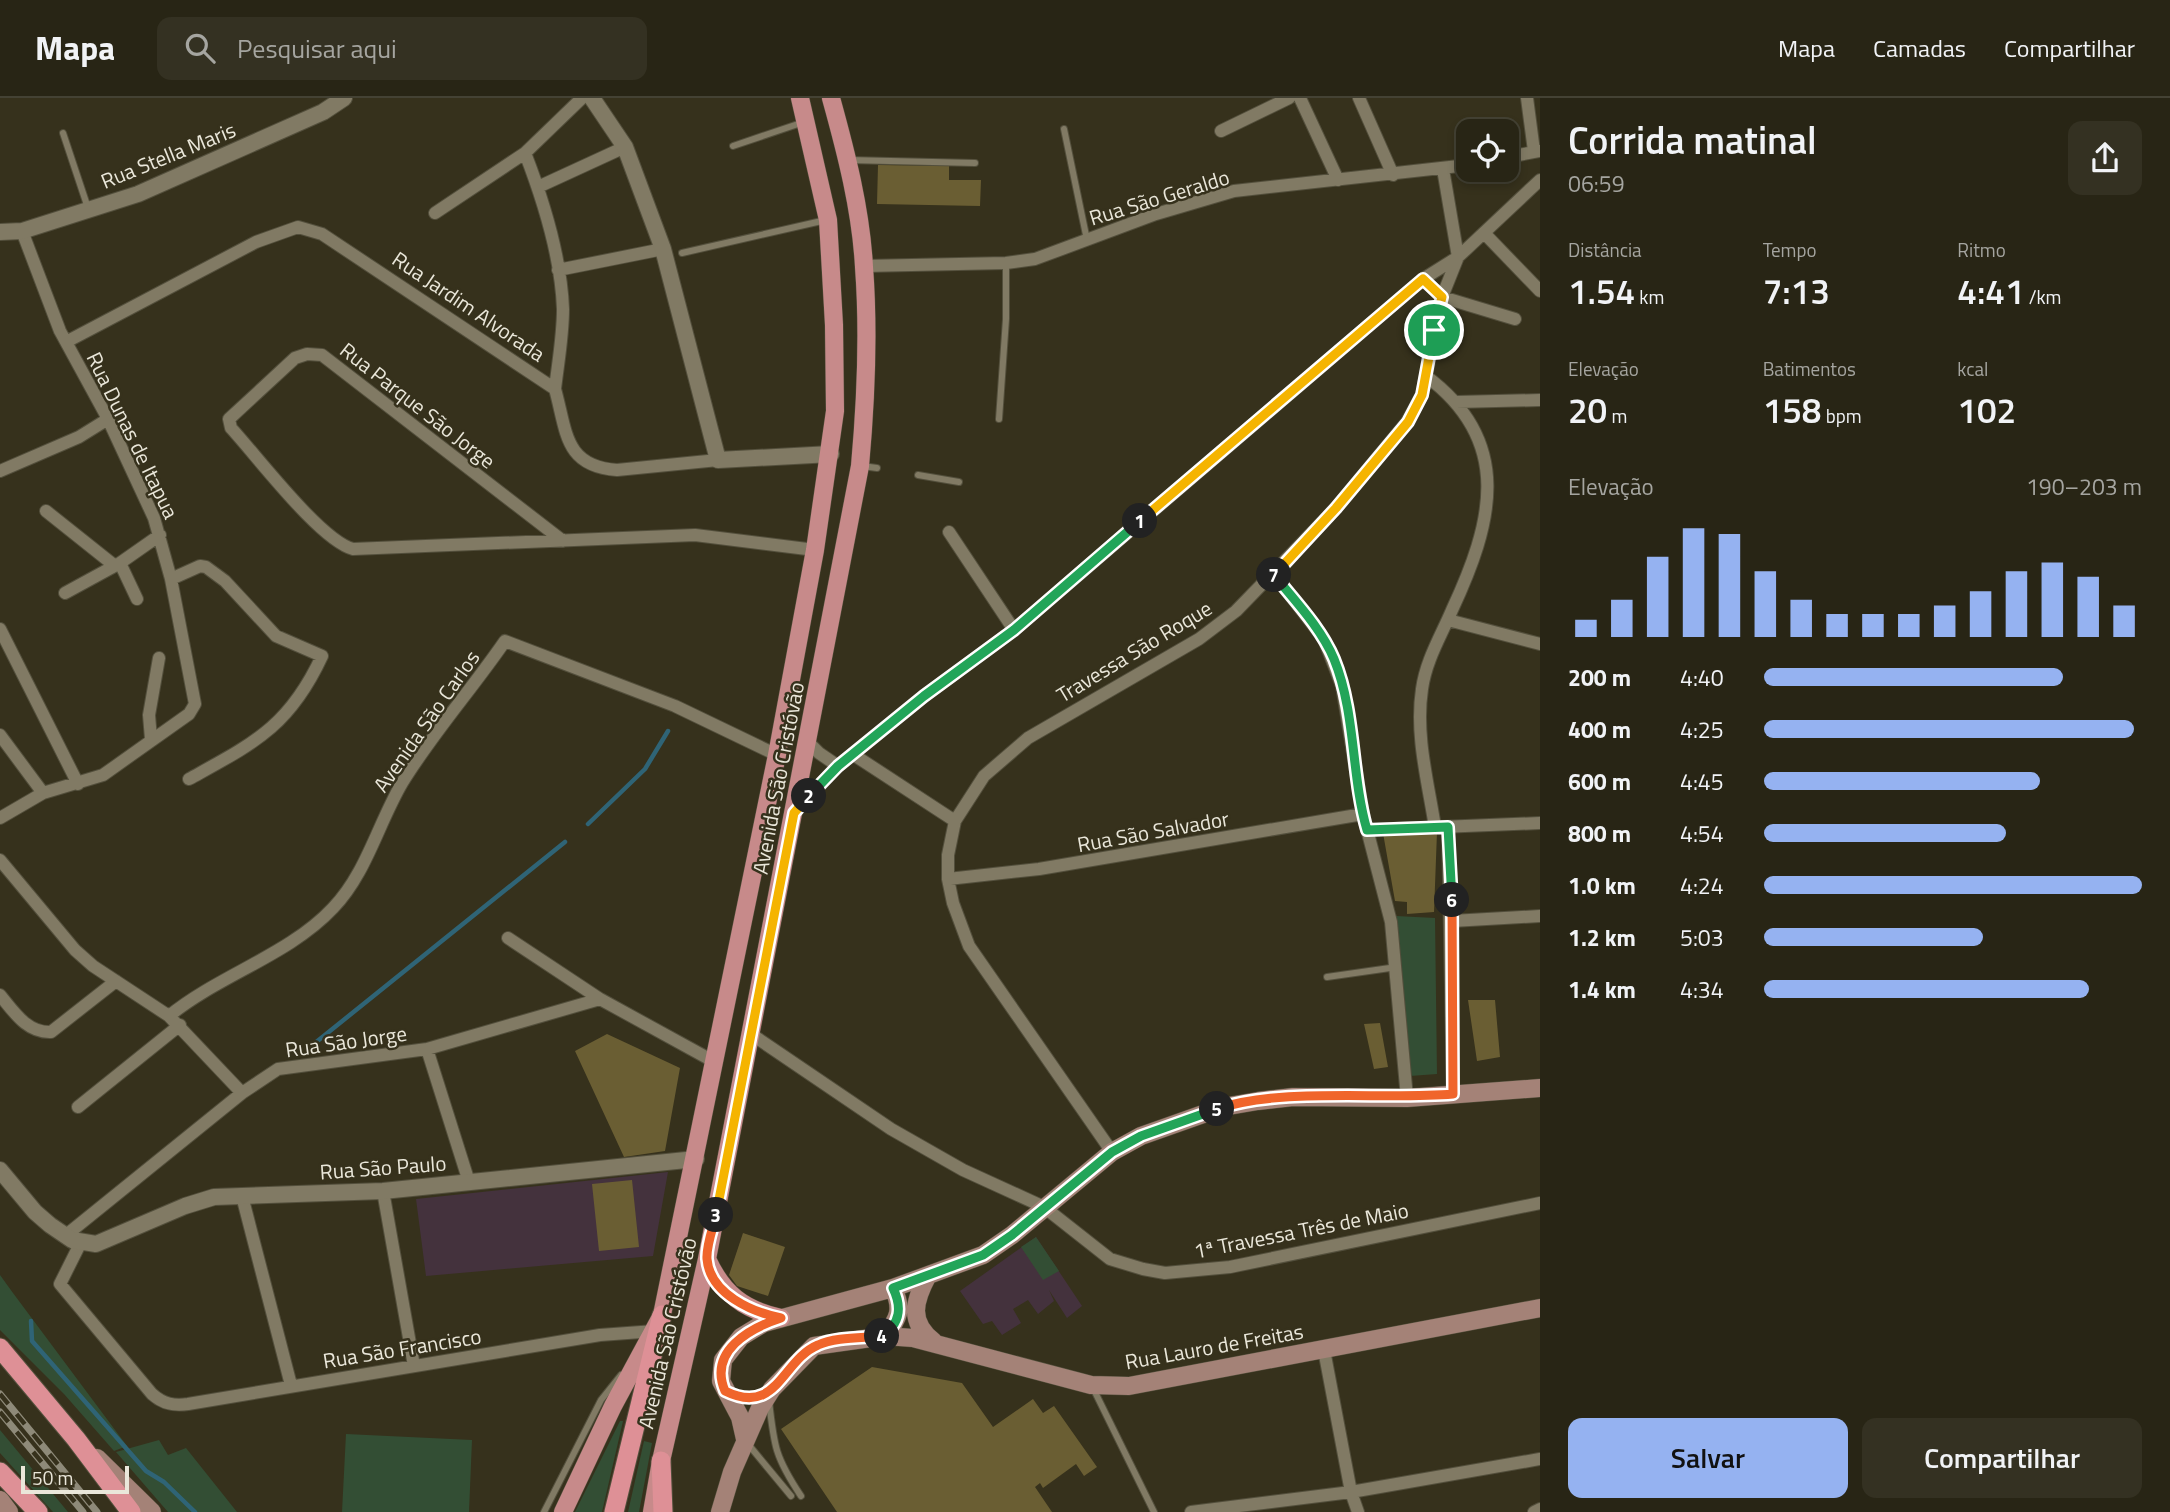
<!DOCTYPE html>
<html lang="pt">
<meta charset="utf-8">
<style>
:root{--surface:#282515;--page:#343122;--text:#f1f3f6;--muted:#a5a5a0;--line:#444234;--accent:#95b2f1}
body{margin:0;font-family:"Titillium Web",sans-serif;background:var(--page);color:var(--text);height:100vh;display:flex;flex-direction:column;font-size:26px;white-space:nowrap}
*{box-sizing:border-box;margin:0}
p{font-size:23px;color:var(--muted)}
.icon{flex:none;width:38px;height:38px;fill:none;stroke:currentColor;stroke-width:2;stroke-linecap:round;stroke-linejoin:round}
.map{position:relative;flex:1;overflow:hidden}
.panel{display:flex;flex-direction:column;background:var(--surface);width:630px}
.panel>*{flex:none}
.buttons{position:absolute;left:1456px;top:21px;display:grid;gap:14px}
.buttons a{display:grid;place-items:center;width:63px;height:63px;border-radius:14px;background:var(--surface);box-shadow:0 4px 10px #0003,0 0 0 2px var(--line);font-size:35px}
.scale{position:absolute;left:21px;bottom:18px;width:108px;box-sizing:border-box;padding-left:7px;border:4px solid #eae7da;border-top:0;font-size:19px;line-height:24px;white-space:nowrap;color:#eae7da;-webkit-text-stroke:5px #36311c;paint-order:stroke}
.pin{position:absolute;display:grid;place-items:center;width:60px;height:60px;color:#fff;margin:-30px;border:4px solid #fff;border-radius:50%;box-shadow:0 2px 7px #0007}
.km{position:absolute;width:35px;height:35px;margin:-18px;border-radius:50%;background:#222;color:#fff;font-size:19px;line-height:35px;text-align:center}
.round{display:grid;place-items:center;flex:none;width:74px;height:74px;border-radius:14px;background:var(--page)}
.summary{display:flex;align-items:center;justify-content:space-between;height:119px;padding:0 28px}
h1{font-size:38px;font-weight:600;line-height:52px}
.figures{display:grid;grid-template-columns:repeat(3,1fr);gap:10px;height:119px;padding:7px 28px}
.figures div{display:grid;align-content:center}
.figures b{font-size:35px;font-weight:600}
.figures small{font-size:19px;font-weight:400}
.figures p{font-size:19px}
.chart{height:196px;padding:14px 28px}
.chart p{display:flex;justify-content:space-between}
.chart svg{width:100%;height:126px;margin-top:7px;stroke:var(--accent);stroke-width:6}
.primary-button{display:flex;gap:14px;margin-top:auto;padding:14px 28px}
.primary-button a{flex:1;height:80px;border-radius:14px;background:var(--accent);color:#111;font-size:28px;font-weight:600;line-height:80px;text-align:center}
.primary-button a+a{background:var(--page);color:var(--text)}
ul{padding:0 28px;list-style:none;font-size:23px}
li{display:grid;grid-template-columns:112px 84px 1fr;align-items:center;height:52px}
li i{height:18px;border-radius:9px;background:var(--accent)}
header{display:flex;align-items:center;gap:42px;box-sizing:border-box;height:98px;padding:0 35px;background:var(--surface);border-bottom:2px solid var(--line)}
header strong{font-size:33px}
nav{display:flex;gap:38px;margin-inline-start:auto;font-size:24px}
.search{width:490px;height:63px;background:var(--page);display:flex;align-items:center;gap:18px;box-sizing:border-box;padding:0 24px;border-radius:14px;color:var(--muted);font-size:26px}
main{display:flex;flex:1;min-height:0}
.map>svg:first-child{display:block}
.education{fill:#44323d}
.green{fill:#334e34}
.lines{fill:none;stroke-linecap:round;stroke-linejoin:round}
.stream{stroke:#2f6476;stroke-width:4.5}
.building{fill:#6a5e33}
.service-casing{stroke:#534f3c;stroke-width:8}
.minor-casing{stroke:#534f3c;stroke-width:14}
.tertiary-casing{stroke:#534f3c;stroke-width:18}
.secondary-casing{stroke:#534f3c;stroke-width:19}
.primary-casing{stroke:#534f3c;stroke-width:19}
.trunk-casing{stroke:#534f3c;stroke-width:21}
.service{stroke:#817a64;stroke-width:6}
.minor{stroke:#817a64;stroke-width:12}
.tertiary{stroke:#817a64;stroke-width:16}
.secondary{stroke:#a48277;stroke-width:18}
.primary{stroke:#c78a8a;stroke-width:18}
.trunk{stroke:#de9096;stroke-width:19}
.rail-casing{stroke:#8e8a79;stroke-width:7}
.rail{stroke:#36311c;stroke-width:4.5;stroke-dasharray:13;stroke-linecap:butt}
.split-1-casing{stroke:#fff;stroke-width:14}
.split-2-casing{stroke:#fff;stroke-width:14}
.split-3-casing{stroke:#fff;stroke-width:14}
.split-4-casing{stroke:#fff;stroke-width:14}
.split-5-casing{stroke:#fff;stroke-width:14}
.split-6-casing{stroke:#fff;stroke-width:14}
.split-7-casing{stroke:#fff;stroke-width:14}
.split-8-casing{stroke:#fff;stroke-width:14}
.split-1{stroke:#f5b400;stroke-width:9}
.split-2{stroke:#22a559;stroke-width:9}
.split-3{stroke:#f5b400;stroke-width:9}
.split-4{stroke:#f0652b;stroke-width:9}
.split-5{stroke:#22a559;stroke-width:9}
.split-6{stroke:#f0652b;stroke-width:9}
.split-7{stroke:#22a559;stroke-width:9}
.split-8{stroke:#f5b400;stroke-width:9}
.labels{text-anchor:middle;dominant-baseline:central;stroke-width:5;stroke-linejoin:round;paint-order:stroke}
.street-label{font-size:21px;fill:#eae7da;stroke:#36311c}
</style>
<header>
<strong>Mapa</strong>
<div class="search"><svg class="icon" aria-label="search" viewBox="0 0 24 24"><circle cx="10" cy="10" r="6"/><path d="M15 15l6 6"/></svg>Pesquisar aqui</div>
<nav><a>Mapa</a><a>Camadas</a><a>Compartilhar</a></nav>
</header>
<main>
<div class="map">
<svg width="1540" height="1414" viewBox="0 0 1540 1414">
<rect width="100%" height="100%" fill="#36311c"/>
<!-- education -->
<path class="education" d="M668 1074 653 1158 426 1178 416 1101Z
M1036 1139 1082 1208 1067 1220 1049 1192 1054 1203 1038 1216 1028 1202 1013 1211 1021 1225 1002 1237 992 1223 983 1226 960 1193Z"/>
<!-- green -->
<path class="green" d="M1396 818 1435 820 1437 976 1410 978Z
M1036 1139 1059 1173 1043 1182 1021 1149Z
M0 1177 13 1195 127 1348 114 1353 64 1296 0 1232Z
M620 1323H623L602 1414H575Z
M0 1332 68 1414H53L0 1355Z
M346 1336 472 1342 469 1414H342Z
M159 1342 168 1357 186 1350 237 1414H168L116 1354Z
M644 1343 652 1345 639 1414H628Z"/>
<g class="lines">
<!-- stream -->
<path class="stream" d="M588 726 645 671 668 633
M315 945 565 744
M31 1223 32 1243 146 1373 164 1384 195 1414"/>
</g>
<!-- building -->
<path class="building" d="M878 67 949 68V82H981L980 108 877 106Z
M1437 734 1434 814 1407 816V804L1395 803 1383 735Z
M1468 902H1495L1500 959 1477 963Z
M1380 925 1388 969 1374 971 1364 926Z
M607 936 680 970 665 1053 624 1059 575 953Z
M632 1082 639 1149 599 1153 592 1086Z
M743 1135 785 1149 768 1198 737 1188 729 1177Z
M872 1269 962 1285 993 1329 1033 1301 1043 1315 1054 1308 1097 1369 1084 1378 1076 1366 1043 1390 1040 1385 1035 1389 1052 1414H837L781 1331Z"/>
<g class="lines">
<!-- service casing -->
<g class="service-casing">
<path id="service" d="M1064 31 1087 142
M63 35 88 110
M733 48 804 24
M848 62 975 65
M682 155 826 122
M999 321 1006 221V165
M862 368 877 370
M918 377 959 384
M1327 879 1397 869
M1093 1290 1154 1414
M769 1303C774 1348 775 1359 801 1398
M748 1346 791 1398
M544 1414 601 1302 621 1277"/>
</g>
<!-- minor casing -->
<g class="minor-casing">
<path id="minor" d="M1300 0 1338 82
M1359 0 1393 77
M1527 0 1534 53
M1221 33 1289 0
M525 55C544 104 561 158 563 211 563 238 558 265 555 291
M1507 59 1540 53
M538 89 625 49
M435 115 525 55 582 0
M1485 136 1540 193
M864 168 1006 165 1035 161 1156 116 1234 93 1468 67
M558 172 663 151
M1423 181 1442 199 1515 221
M66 244 256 144 298 129 322 136 555 291C567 334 564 368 617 372L718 362
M1426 278C1515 344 1492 426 1452 512 1441 538 1426 562 1422 591 1415 637 1428 684 1435 729
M1456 304 1540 302
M0 373 79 339 108 321
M46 413 115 468
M949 434 1014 532
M563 443 322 257 307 256 295 260 229 321 231 330C257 358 320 442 353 451L695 437 815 452
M120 465 137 501
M1274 476 1324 541 1342 588 1363 716 1391 824 1407 1000
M171 481 200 468 206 469 225 483 276 538 322 558C289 629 254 645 189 681
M65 495 120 465 160 437
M1448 522 1540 546
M0 531 78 686
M0 637 43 695
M151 641 149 617 159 560
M807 643 819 655 838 668
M854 657 955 723
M794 715 838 668 924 598 1014 532 1423 181 1458 159 1540 82
M0 720 43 695 103 677 189 616 195 606 171 481 154 420 108 321 60 233 22 133
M1448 729 1453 996
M1367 732 1540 725
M0 762 75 852 93 868 169 918 242 995
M948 781 1039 771 1363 716
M1452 823 1540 818
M508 840 600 901 713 963
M0 897C14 914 27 935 51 934L116 883
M169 918C219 877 289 857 333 810 366 776 378 726 402 685 432 636 472 591 505 543L675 608 777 657
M751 936 891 1031 963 1072 1044 1109 1110 1161 1143 1171 1165 1175 1230 1169 1540 1105
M427 951 469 1084
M78 1009 180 927
M1112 1054 969 848 953 805 948 781V757L955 723 984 678 1028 640 1199 541 1236 513 1336 410 1407 324 1422 297 1442 199 1458 159 1443 71
M383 1093 414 1268
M242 1098 291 1287
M65 1138 242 995 278 971 427 951 600 901
M81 1144 60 1186 152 1296C163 1306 174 1308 188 1306L600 1237 655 1233
M1324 1252 1351 1394 1358 1414
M1191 1414 1351 1394 1540 1361
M1534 1414 1540 1411"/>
</g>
<!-- tertiary casing -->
<g class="tertiary-casing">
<path id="tertiary" d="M592 0 625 49 663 151 718 362 831 356
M0 134 22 133 138 96 323 14 344 0
M0 1072 35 1114 50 1127 72 1142 96 1146 185 1108 214 1099 383 1093 696 1061"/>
</g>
<!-- secondary casing -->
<g class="secondary-casing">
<path id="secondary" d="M928 1177C914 1203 908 1224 934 1244
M885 1238C899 1220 903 1211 893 1190
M745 1341 740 1319 721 1283 723 1262 741 1239 764 1225 893 1190 983 1157 1012 1137 1112 1054 1141 1038 1223 1009 1258 1003 1293 999 1407 1000 1540 990
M97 1360 152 1414
M0 1402 9 1414
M720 1414 732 1374 760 1310 772 1291 814 1248 885 1238 913 1240 1091 1287 1129 1288 1540 1210"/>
</g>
<!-- primary casing -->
<g class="primary-casing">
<path id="primary" d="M707 1161C723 1196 744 1212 781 1220
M563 1414 613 1308 662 1217 777 657 815 452 835 313 834 227 828 122 800 0
M652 1414 661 1363 707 1161 860 368C866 302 869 235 864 169 861 112 846 54 831 0"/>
</g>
<!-- trunk casing -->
<g class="trunk-casing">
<path id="trunk" d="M0 1250 76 1341 131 1414
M661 1363 663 1414
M0 1374 38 1414
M614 1414 662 1217"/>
</g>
<!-- service -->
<use href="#service" class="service"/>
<!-- minor -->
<use href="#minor" class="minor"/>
<!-- tertiary -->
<use href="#tertiary" class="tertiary"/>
<!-- secondary -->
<use href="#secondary" class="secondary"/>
<!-- primary -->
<use href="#primary" class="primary"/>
<!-- trunk -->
<use href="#trunk" class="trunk"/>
<!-- rail casing -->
<g class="rail-casing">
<path id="rail" d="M0 1296 97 1414
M0 1314 83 1414"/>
</g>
<!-- rail -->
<use href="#rail" class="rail"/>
</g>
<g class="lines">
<!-- split-1 casing -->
<g class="split-1-casing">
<path id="split-1" d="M1140 423 1423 181 1442 199 1434 232"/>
</g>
<!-- split-2 casing -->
<g class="split-2-casing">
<path id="split-2" d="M809 698 838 668 924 598 1014 532 1140 423"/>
</g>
<!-- split-3 casing -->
<g class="split-3-casing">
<path id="split-3" d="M716 1117 794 715 809 698"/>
</g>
<!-- split-4 casing -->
<g class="split-4-casing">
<path id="split-4" d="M716 1117C713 1130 706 1148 707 1161 710 1196 752 1214 781 1220 750 1230 708 1253 725 1293 777 1319 782 1262 818 1247 835 1239 863 1240 882 1238"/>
</g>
<!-- split-5 casing -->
<g class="split-5-casing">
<path id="split-5" d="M882 1238C901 1225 902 1209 893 1190L983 1157 1012 1137 1112 1054 1141 1038 1217 1011"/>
</g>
<!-- split-6 casing -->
<g class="split-6-casing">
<path id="split-6" d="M1217 1011C1281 989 1383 1002 1453 996L1452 802"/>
</g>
<!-- split-7 casing -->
<g class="split-7-casing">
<path id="split-7" d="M1274 477C1295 503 1321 530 1334 561 1356 615 1351 677 1367 732L1448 729 1452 802"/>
</g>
<!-- split-8 casing -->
<g class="split-8-casing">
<path id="split-8" d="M1274 477 1336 410 1408 324 1422 297 1434 232"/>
</g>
<!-- split-1 -->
<use href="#split-1" class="split-1"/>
<!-- split-2 -->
<use href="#split-2" class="split-2"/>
<!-- split-3 -->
<use href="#split-3" class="split-3"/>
<!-- split-4 -->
<use href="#split-4" class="split-4"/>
<!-- split-5 -->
<use href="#split-5" class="split-5"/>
<!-- split-6 -->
<use href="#split-6" class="split-6"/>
<!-- split-7 -->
<use href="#split-7" class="split-7"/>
<!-- split-8 -->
<use href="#split-8" class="split-8"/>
</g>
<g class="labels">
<!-- street labels -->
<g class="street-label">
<text transform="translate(168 57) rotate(-22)">Rua Stella Maris</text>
<text transform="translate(1159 99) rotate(-17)">Rua São Geraldo</text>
<text transform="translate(469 208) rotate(34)">Rua Jardim Alvorada</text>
<text transform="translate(418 307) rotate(38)">Rua Parque São Jorge</text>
<text transform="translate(133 337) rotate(64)">Rua Dunas de Itapua</text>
<text transform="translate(1134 553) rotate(-31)">Travessa São Roque</text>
<text transform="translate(426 623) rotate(-55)">Avenida São Carlos</text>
<text transform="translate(778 680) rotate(-79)">Avenida São Cristóvão</text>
<text transform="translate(1153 733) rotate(-10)">Rua São Salvador</text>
<text transform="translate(346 943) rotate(-8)">Rua São Jorge</text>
<text transform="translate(383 1069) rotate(-4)">Rua São Paulo</text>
<text transform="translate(1301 1132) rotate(-11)">1ª Travessa Três de Maio</text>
<text transform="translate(667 1235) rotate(-77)">Avenida São Cristóvão</text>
<text transform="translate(1214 1248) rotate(-10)">Rua Lauro de Freitas</text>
<text transform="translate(402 1250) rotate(-9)">Rua São Francisco</text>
</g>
</g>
</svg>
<div class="buttons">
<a><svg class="icon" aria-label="locate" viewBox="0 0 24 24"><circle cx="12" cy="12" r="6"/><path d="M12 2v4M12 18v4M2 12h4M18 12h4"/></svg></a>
</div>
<div class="scale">50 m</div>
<div class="pin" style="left:1434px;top:232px;background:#1e9e55"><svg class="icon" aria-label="arrive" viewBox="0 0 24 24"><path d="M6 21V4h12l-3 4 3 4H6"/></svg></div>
<b class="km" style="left:1140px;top:423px">1</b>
<b class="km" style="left:809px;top:698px">2</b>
<b class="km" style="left:716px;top:1117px">3</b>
<b class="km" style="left:882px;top:1238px">4</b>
<b class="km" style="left:1217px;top:1011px">5</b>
<b class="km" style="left:1452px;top:802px">6</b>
<b class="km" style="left:1274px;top:477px">7</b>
</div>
<section class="panel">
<div class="summary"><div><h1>Corrida matinal</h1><p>06:59</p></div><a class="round"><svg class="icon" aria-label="share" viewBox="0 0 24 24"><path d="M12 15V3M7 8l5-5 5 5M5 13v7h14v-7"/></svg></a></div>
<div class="figures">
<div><p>Distância</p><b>1.54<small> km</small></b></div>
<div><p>Tempo</p><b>7:13</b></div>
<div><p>Ritmo</p><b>4:41<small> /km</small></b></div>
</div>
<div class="figures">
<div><p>Elevação</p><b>20<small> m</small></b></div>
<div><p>Batimentos</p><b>158<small> bpm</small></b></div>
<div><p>kcal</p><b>102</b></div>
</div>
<div class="chart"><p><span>Elevação</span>190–203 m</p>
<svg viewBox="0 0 160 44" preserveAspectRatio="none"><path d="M5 44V38M15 44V31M25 44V16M35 44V6M45 44V8M55 44V21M65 44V31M75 44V36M85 44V36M95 44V36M105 44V33M115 44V28M125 44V21M135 44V18M145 44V23M155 44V33"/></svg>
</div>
<ul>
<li><b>200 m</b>4:40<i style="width:79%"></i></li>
<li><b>400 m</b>4:25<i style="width:98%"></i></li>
<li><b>600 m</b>4:45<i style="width:73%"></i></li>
<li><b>800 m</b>4:54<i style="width:64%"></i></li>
<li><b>1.0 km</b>4:24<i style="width:100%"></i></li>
<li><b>1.2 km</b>5:03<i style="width:58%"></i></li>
<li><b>1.4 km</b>4:34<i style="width:86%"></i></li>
</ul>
<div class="primary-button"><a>Salvar</a><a>Compartilhar</a></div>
</section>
</main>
